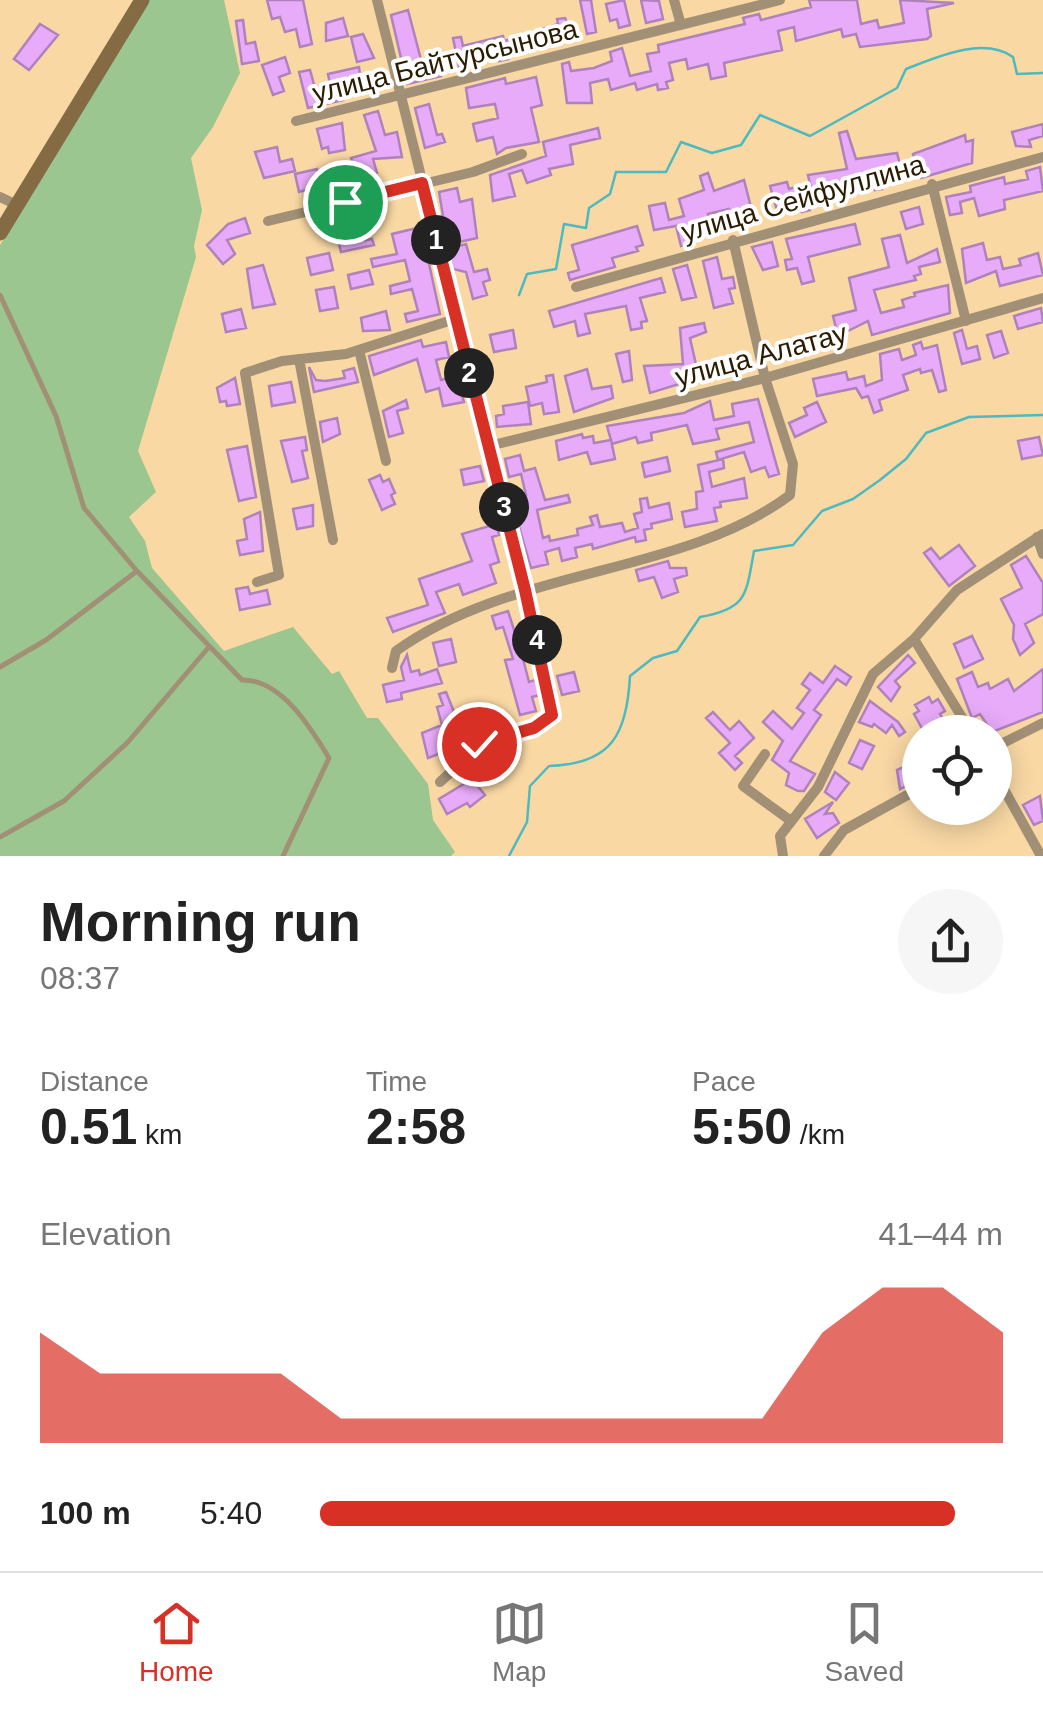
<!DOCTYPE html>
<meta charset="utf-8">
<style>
:root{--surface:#fff;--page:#f6f6f6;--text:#222;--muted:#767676;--line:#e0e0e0;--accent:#d93025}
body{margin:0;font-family:Arial,sans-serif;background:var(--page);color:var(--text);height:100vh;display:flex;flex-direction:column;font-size:38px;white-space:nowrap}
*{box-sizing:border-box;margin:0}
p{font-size:32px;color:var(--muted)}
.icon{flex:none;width:55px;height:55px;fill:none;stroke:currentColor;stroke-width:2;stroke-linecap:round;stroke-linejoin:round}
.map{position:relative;height:856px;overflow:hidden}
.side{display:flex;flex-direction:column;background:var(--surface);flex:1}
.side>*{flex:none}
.fabs{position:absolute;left:902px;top:715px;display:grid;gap:20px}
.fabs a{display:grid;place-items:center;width:110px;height:110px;border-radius:50%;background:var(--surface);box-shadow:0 5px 25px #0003;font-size:50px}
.pin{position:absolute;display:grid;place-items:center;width:85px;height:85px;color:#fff;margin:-42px;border:5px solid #fff;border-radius:50%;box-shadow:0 2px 10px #0007}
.km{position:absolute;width:50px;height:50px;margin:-25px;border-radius:50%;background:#222;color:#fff;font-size:28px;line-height:50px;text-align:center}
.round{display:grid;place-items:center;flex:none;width:105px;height:105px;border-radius:52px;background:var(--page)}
.overview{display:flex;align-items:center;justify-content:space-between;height:170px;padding:0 40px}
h1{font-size:55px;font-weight:700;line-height:75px}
.metrics{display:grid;grid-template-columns:repeat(3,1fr);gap:15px;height:170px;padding:10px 40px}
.metrics div{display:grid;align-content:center}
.metrics b{font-size:50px;font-weight:700}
.metrics small{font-size:28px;font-weight:400}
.metrics p{font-size:28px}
.chart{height:280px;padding:20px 40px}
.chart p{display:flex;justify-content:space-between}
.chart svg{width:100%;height:180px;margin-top:10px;fill:var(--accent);opacity:.7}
ul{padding:0 40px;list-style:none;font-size:32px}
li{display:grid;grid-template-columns:160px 120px 1fr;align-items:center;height:75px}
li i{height:25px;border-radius:12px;background:var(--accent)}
.tabs{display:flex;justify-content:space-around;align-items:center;height:140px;border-top:2px solid var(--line);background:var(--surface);font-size:28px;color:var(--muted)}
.tabs a{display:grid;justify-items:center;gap:5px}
.tabs .current{color:var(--accent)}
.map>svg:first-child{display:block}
.green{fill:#9bc68f}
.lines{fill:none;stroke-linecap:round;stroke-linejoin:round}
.stream{stroke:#4cbabf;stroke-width:2.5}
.building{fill:#e8abf9;stroke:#af82bb;stroke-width:2.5}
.lane{stroke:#a19076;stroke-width:5}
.street{stroke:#a19076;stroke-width:10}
.secondary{stroke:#846b43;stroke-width:15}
.route-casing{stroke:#fff;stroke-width:20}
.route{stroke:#d93025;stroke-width:12}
.labels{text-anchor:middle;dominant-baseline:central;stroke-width:8;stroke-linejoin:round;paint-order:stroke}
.street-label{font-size:28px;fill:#2a1b01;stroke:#fefefe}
</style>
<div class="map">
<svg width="1043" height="856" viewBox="0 0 1043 856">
<rect width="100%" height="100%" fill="#f9d8a4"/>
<!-- green -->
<path class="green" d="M148 0H224L240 73 213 127 191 158 202 210 194 246 196 257 138 451 156 492 129 517 145 541 152 568 224 651 293 627 332 674 339 671 367 718H378L428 784 433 820 455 852 451 856H0V245Z"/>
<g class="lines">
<!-- stream -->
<path class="stream" d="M519 295 527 274 556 269 564 224 586 228 589 208 610 194 616 172H666L681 142 712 153 741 145 760 115 810 136 897 88 906 69C937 57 983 36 1013 57L1017 74 1043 73
M509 856 527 822 530 786 549 766C612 764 627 734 630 676L653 658 677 651 700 617C748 609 746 594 754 551L793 545 822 511 853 499 880 480 906 459 926 433 969 417 1043 415"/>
</g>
<!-- building -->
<path class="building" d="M267 0H303L312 44 300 47 296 29 285 32 280 17 272 19Z
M580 0H591L596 32 587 34Z
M624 0 630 25 619 28 617 19 610 21 606 4Z
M641 0 659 1 663 19 646 23Z
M809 0H857L861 24 877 20 879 28 904 23 900 0 954 3 927 9 931 36 927 39 860 47 856 34 843 37 841 29 796 41 794 27 778 31 782 50 724 63 726 76 711 79 708 64 688 69 686 59 669 63 673 80 666 82 668 88 658 90 657 84 637 90 635 83 611 90 608 79 590 83 592 103H567L562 64 569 62 571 71 594 68 612 61 610 52 622 48 630 76 651 71 647 54 659 52 658 45 745 24 743 18 759 14 761 20 811 7Z
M408 10 424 71 439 68 441 76 407 84 391 15Z
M343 18 348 36 326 41V23Z
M565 18 575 38 507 55 508 59 499 61 498 57 459 67 453 38 461 37 463 46 503 36 504 41 558 24 557 19Z
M243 20 246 44 255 42 259 61 242 64 236 21Z
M40 24 58 35 29 70 14 59Z
M363 34 374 58 357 62 351 37Z
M285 57 290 73 279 77 284 91 273 95 262 65Z
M359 67 360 75 339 82 343 100 308 108 299 72 310 70 315 88 330 84 328 74Z
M536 77 542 105 531 108 539 142 506 148 497 154 493 137 477 141 473 124 498 118 495 104 469 108 466 88 505 78 506 84Z
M429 104 437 135 442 134 445 142 425 148 415 108Z
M378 111 385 135 397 132 402 157 373 159 377 173 360 178 351 158 376 151 364 115Z
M342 123 345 150 329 153 328 147 322 149 317 129Z
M1043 124V136L1029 140 1031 147 1016 146 1012 132Z
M598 128 600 138 570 145 573 164 549 169 551 175 527 183 522 170 509 174 515 196 493 201 490 175 546 156 543 142Z
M847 131 856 159 897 153 903 176 881 182 882 189 875 190 871 175 851 186 811 188 808 175 847 169 839 133Z
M965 135 966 142 973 140 972 163 921 178 913 154Z
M277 147 280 162 292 159 295 171 264 178 255 152Z
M1040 167 1043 191 1004 200 1005 209 979 216 974 198 960 202 962 213 950 215 946 197 971 192 970 186 1004 177 1005 184 1028 179 1026 171Z
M317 169 321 186 299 192 295 174Z
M708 173 714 191 744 180 754 219 735 229 729 209 708 214 711 222 687 230 691 243 681 246 676 226 654 230 649 206 665 203 669 220 684 216 679 199 704 190 700 176Z
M787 182 789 189 803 185 810 210 802 212 799 201 776 207 770 186Z
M457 188 460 202 472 199 477 238 459 242 457 232 446 234 439 192Z
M919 207 923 224 906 229 901 212Z
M358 210 365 240 372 239 374 245 341 252 337 236 355 230 350 212Z
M245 218 250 233 227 240 235 254 223 264 207 245 228 224Z
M855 224 860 244 808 257 814 281 802 284 797 268 787 270 785 260 792 259 786 239Z
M637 226 643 245 636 247 638 251 612 258 615 267 570 280 568 273 579 270 572 245Z
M421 227 440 314 407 322 405 314 418 311 412 289 391 294 390 286 410 281 405 260 373 267 371 259 397 254 392 234Z
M900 235 907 263 937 249 940 262 919 267 921 274 914 276 916 280 874 290 881 313 904 307 902 300 915 296 914 293 948 285 950 313 872 335 868 321 838 336 833 316 856 310 849 278 889 267 882 239Z
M772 242 778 266 763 270 752 247Z
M983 243 987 260 1000 257 1003 269 1021 265 1019 259 1038 253 1043 275 1000 286 996 271 966 283 962 249Z
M466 244 474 272 487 269 490 280 483 282 487 295 473 299 466 272 453 269 448 249Z
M329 253 333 270 311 275 307 258Z
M717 257 722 279 733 277 735 288 729 289 733 303 714 308 703 261Z
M263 265 275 304 253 308 247 269Z
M687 265 696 297 682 300 673 269Z
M369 270 373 284 351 289 348 275Z
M661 278 665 292 640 298 647 321 641 322 642 328 631 330 626 306 585 314 590 333 578 336 575 321 554 327 549 311Z
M334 287 338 308 320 311 316 290Z
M1041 308 1043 322 1018 329 1014 316Z
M241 309 246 328 226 332 222 314Z
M386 311 390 330 363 331 361 318Z
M704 323 706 332 690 338 699 378 650 393 644 366 683 364 680 328Z
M513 330 516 348 494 352 490 335Z
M962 330 967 349 977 346 980 359 962 364 954 333Z
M1001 331 1008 353 994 358 987 335Z
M421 340 423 347 446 342 449 357 436 360 441 380 456 376 464 402 443 406 439 388 426 392 417 359 374 375 369 356Z
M921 342 923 349 937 345 946 390 939 392 932 370 921 373 920 369 903 375 908 390 879 400 882 410 874 413 868 396 862 398 856 388 817 396 813 379 846 372 848 380 864 376 866 386 882 380 880 354 899 349 902 360 916 355 913 345Z
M629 351 632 380 623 382 616 354Z
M309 367 316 380 325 381 345 378 343 371 354 368 358 382 314 392Z
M587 369 592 389 611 386 613 398 574 412 565 376Z
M553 375 559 412 544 414 542 403 530 406 526 387 547 382 546 376Z
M235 378 240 404 227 406 226 401 220 402 217 388Z
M291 382 295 402 272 406 269 386Z
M758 399 779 474 769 477 765 467 751 472 744 452 718 460 716 452 754 442 749 422 716 429 719 439 693 444 687 425 651 433 652 440 638 443 636 437 612 444 607 426 684 413 710 401 714 420 734 416 732 404Z
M406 400 408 408 397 411 403 433 389 437 383 411Z
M528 402 531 424 497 427 496 416 504 414 503 406Z
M817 402 826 422 795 437 789 423 807 415 804 408Z
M337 418 340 434 323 442 320 422Z
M582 434 583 438 593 436 594 443 611 440 615 459 591 464 587 452 559 460 556 441Z
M305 437 307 450 302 451 308 478 292 482 281 441Z
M1039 437 1043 455 1022 459 1018 441Z
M247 446 256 497 239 501 227 450Z
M520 455 524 471 535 468 545 500 568 495 570 502 537 510 543 538 549 536 550 541 578 535 577 529 593 525 590 517 597 515 600 527 622 523 625 532 638 528 634 514 642 512 640 499 647 498 649 508 669 503 672 519 651 524 652 528 644 530 646 540 636 542 635 537 593 549 592 544 575 548 577 557 562 561 559 548 545 552 548 564 531 568 511 499 526 495 521 474 509 477 505 459Z
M667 457 670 471 645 477 642 463Z
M723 459 724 468 709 472 712 487 744 478 747 498 720 502 721 507 714 508 717 521 685 527 682 512 697 509 696 492 703 491 698 465Z
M480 466 484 481 464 485 461 470Z
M380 475 383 482 389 479 395 493 391 495 395 504 382 510 369 480Z
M313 505V526L297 529 293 509Z
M260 512 263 551 240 555 237 541 247 539 244 519Z
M496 524 499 535 492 537 499 562 490 565 496 583 463 595 459 584 436 592 445 613 393 632 387 618 428 605 419 579 472 561 462 534Z
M959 545 975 566 949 586 924 553 931 548 940 559Z
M1026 556 1043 583V614L1025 624 1034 643 1020 655 1013 639 1014 625 1001 599 1022 588 1011 565Z
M668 561 670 568H686L687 575 674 579 678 592 662 598 654 577 639 581 636 570Z
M248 587 250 594 267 590 270 604 240 610 236 589Z
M508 611 515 633 521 632 527 649 521 651 529 682 535 680 540 695 532 697 536 711 520 715 505 660 513 659 503 627 496 629 492 616Z
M972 636 983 659 964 668 954 644Z
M451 639 456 662 439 666 433 643Z
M407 655 411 672 419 670 420 675 437 669 442 683 401 693 402 699 387 702 383 685 404 680 401 667Z
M908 655 915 663 895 681 900 687 891 701 878 687Z
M835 666 851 677 846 685 837 679 814 710 821 715 790 761 815 774 804 791H798L786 785 789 773 772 760 783 741 763 722 773 711 792 729 804 713 797 708 810 690 802 684 810 673 823 683Z
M1043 669V712L992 732 980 714 972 718 957 679 972 672 978 687 988 683 990 689 1008 679 1014 691Z
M574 672 579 691 562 695 557 676Z
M446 692 462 732 442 740 446 751 428 758 422 733 442 725 437 707 443 705 439 694Z
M929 697 932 703 938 699 945 711 940 714 944 721 924 732 914 714 919 711 915 705Z
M870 701 898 722 905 732 899 736 892 725 886 733 874 724 872 727 859 722Z
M713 712 730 730 739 721 754 738 735 756 742 763 735 770 719 753 730 743 706 718Z
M860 740 874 746 862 769 849 763Z
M920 749V779L900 789 897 770 916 761 912 753Z
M835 772 849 783 836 800 825 792Z
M472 779 485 795 470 807 467 803 447 814 439 799Z
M1040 796 1043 821 1034 825 1023 805Z
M833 802 825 814 833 813 839 823 817 838 805 819Z"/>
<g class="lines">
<!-- lane -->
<path class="lane" d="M0 295 56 416 84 508 137 571 242 680C281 679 311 728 329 758L283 856
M0 667 46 640 137 571
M0 837 64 801 128 742 208 648"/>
<!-- street -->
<path class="street" d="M377 0 553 705 545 723 487 739 440 782
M674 0 681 25
M296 121 780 0
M932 184 966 321
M0 197 17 205
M268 221 473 172 522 154
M576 287 1043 157
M359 350 386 461
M299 359 333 540
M489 446 765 378 1043 298
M1037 537 1043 554
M257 582 279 575 245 373 282 361 346 354 455 319
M914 639 971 732
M392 668 396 651C512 567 682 576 790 495L793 464 765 378 733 240
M995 747 1043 723
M765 754 743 786 791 821
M995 773 1041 856
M783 856 780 836 818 787 873 674 914 639 957 590 1043 534
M824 856 844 830 920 788"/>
<!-- secondary -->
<path class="secondary" d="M0 233 142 0"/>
</g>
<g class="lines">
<!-- route casing -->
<g class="route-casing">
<path id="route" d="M345 202 422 183 525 590 552 715 534 728 479 744"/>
</g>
<!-- route -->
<use href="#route" class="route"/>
</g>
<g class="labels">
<!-- street labels -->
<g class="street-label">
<text transform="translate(445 61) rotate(-14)">улица Байтурсынова</text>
<text transform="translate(803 198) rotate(-16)">улица Сейфуллина</text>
<text transform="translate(761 355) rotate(-15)">улица Алатау</text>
</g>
</g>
</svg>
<div class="fabs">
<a><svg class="icon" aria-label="locate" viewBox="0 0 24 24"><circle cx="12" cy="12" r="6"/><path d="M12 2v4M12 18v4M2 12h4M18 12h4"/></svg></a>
</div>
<div class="pin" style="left:345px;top:202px;background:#1e9e55"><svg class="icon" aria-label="arrive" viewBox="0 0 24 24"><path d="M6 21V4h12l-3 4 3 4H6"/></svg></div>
<div class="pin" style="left:479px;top:744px;background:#d93025"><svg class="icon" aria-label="check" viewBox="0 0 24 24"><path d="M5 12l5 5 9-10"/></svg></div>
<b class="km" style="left:436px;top:240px">1</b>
<b class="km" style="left:469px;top:373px">2</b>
<b class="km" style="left:504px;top:507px">3</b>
<b class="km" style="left:537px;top:640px">4</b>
</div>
<section class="side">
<div class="overview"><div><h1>Morning run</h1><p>08:37</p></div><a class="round"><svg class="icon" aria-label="share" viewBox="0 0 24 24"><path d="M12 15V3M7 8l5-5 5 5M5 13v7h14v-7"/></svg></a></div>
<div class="metrics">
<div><p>Distance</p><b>0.51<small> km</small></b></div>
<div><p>Time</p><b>2:58</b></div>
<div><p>Pace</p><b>5:50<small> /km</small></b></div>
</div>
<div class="chart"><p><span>Elevation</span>41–44 m</p>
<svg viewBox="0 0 160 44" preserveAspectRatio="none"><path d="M0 44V17L10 27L20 27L30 27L40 27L50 38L60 38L70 38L80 38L90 38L100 38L110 38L120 38L130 17L140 6L150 6L160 17V44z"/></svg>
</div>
<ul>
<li><b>100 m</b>5:40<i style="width:93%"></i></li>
</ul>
</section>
<nav class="tabs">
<a class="current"><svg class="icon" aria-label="home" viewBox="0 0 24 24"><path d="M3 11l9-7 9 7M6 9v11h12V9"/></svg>Home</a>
<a><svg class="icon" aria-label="map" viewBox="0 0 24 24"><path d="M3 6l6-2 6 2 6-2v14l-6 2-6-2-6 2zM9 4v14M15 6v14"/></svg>Map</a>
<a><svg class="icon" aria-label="saved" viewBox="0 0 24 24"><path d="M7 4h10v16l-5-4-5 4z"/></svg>Saved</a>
</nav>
